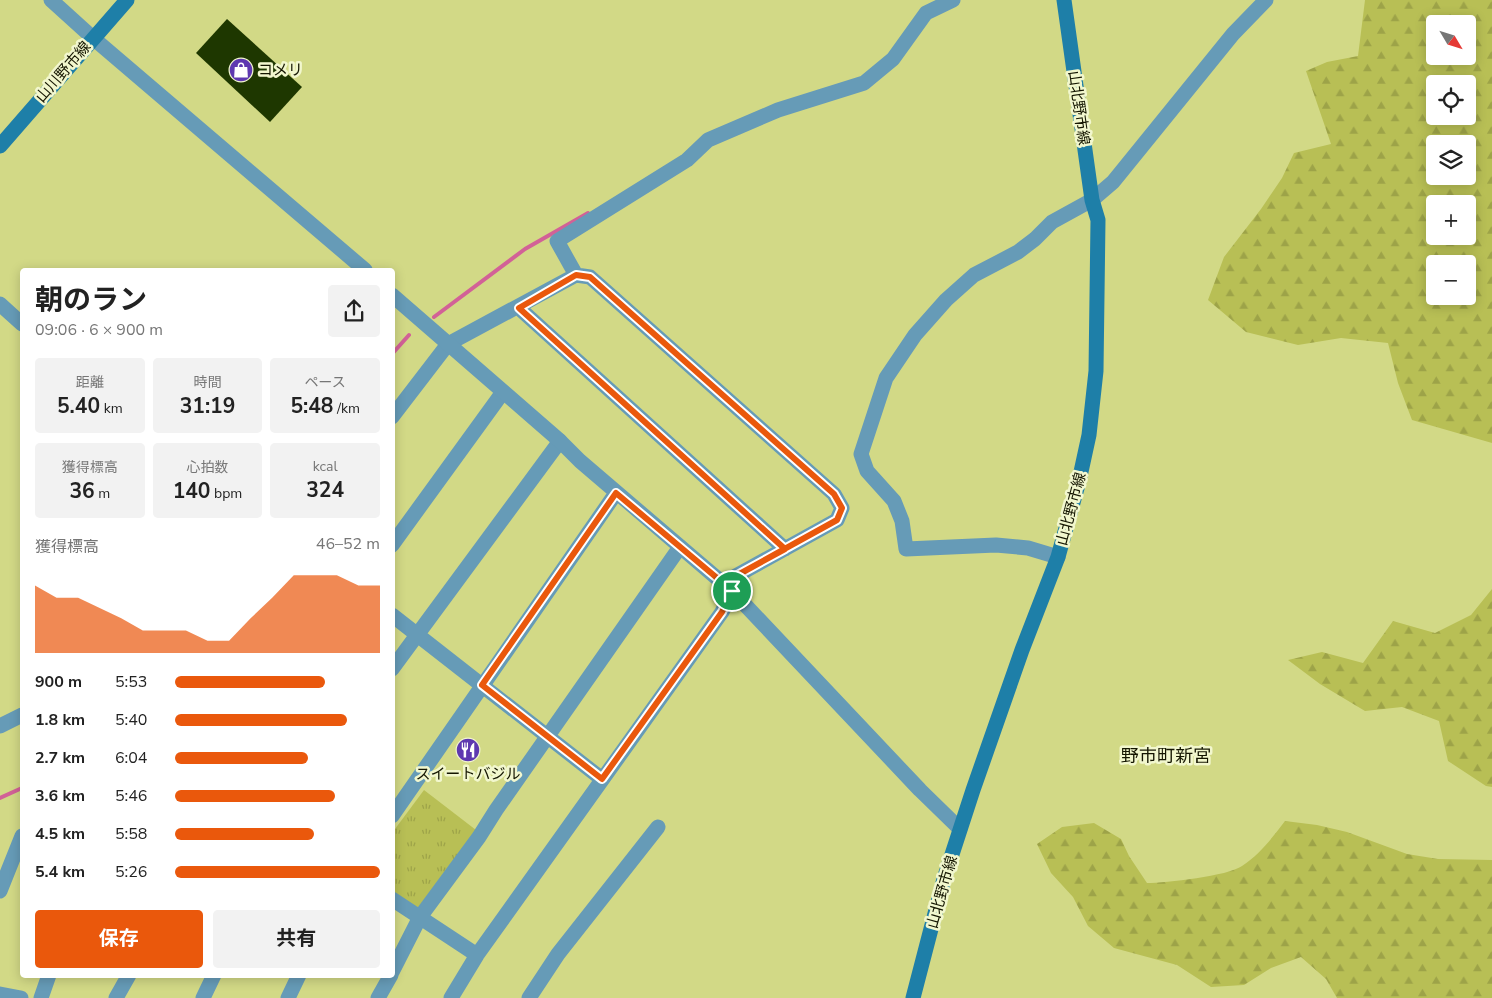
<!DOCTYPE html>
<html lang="ja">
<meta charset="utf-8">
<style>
:root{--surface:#fff;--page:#f2f2f2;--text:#222;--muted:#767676;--accent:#ea580c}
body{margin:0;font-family:"Nunito Sans","Noto Sans JP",sans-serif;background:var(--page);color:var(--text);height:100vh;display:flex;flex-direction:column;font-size:19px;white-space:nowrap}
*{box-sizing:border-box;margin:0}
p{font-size:16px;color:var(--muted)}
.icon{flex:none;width:28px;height:28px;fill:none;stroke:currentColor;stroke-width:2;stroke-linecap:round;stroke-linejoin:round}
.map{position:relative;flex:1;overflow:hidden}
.details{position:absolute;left:20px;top:268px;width:375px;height:710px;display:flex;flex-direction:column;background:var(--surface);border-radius:5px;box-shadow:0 2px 12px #0003}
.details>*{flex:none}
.needle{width:32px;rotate:128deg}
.fabs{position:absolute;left:1426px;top:15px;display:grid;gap:10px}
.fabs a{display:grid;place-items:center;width:50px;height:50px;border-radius:5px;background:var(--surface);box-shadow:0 2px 12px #0003;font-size:25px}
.pin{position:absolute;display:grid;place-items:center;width:42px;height:42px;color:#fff;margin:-21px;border:2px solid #fff;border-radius:50%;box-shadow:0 1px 5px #0007}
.round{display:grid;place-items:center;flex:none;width:52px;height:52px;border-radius:5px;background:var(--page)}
.overview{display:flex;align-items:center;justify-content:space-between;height:85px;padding:0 15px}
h1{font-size:28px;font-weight:700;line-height:38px}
.figures{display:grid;grid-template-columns:repeat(3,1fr);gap:8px;height:85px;padding:5px 15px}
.figures div{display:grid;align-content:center;border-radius:5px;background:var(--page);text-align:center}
.figures b{font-size:21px;font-weight:700}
.figures small{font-size:14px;font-weight:400}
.figures p{font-size:14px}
.chart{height:140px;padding:10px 15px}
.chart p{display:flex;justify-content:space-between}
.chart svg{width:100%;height:90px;margin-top:5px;fill:var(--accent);opacity:.7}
.cta{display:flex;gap:10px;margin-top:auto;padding:10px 15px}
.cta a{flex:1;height:58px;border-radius:5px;background:var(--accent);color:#fff;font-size:20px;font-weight:700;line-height:58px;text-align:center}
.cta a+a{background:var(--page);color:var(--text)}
ul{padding:0 15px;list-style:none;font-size:16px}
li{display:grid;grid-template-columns:80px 60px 1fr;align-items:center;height:38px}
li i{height:12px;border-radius:6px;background:var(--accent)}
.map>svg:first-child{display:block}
.forest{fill:url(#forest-firs);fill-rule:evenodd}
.park{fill:url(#park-tufts)}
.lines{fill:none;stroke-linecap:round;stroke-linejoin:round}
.stream{stroke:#d26197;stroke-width:4}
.building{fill:#1e3700}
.minor{stroke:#669bb7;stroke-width:15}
.tertiary{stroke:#669bb7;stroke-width:15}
.secondary{stroke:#1e7fa8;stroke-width:15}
.route-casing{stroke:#fff;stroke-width:10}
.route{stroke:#ea580c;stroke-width:6}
.labels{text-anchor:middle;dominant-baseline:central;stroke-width:5;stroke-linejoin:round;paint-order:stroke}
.poi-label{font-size:15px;fill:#141500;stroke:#f2f7ce;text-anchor:start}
.street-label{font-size:15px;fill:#141500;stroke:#f2f7ce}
.quarter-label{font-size:18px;fill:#141500;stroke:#f2f7ce}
</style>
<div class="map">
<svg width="1492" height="998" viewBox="0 0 1492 998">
<defs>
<pattern id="forest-firs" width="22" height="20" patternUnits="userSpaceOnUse" patternTransform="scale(1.25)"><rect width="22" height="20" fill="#b8bf55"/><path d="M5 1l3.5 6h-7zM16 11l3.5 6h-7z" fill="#9da348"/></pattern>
<pattern id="park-tufts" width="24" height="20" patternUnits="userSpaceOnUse" patternTransform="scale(1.25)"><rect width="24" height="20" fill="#b8bf55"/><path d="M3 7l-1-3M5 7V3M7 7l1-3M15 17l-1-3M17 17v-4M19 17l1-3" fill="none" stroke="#9da348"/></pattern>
</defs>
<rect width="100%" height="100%" fill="#d2d986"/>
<!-- forest -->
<path class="forest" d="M1365 0H1492V443L1412 420 1398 383 1388 343 1341 338 1298 345 1246 332 1208 300 1224 257 1261 209 1282 178 1294 153 1331 144 1306 71 1327 62 1358 56ZM1435 24H1468V56H1435ZM1435 84H1468V116H1435ZM1435 144H1468V176H1435ZM1435 204H1468V236H1435ZM1435 264H1468V296H1435Z
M1492 589V787L1486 786 1448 761 1439 721 1402 707 1365 711 1320 684 1288 660 1322 652 1363 663 1393 621 1435 633 1471 615Z
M1285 821 1317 825 1347 832 1407 854 1438 859 1492 860V998H1337L1326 979 1301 957 1271 968 1244 985 1211 987 1177 965 1114 948 1088 926 1073 897 1051 873 1037 844 1062 827 1094 823 1121 839 1129 856 1147 883C1166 883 1228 876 1242 866 1260 854 1272 838 1285 821Z"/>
<!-- park -->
<path class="park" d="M424 790 476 830 418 908 393 892 392 833Z"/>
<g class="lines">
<!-- stream -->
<path class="stream" d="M434 317 525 249 588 213
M392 354 409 335
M0 798 22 788"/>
</g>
<!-- building -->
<path class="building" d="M227 19 302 87 270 122 196 53Z"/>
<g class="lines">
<!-- minor -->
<path class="minor" d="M51 0 93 38
M576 275 557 241 687 160 708 140 778 110 864 83 893 59 926 13 953 0
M0 304 22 324
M519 308 785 549
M392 417 448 344 576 275 590 277 834 494 842 508 837 520 723 583
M392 545 503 392
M1058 557 1028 548 996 545 906 549 902 521 894 501 867 471 861 454 886 378 915 335 946 300 974 275 1018 252 1035 239 1052 222 1092 200 1113 182 1233 34 1266 0
M392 615 602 779
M392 669 560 441
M0 726 22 715
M0 891 22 836
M392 899 477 955
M392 972 420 917 479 837 496 810 680 547
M0 994 21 998
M41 998 49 975
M116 998 129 975
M203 998 214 975
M378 998 391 975
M451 998 477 955 722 612 732 591
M529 998 558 954 658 827"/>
<!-- tertiary -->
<path class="tertiary" d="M93 38 365 270
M392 295 560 441 580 461 732 591 920 790 960 829
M392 816 616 493
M288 998 299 975"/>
<!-- secondary -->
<path class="secondary" d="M0 146 127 0
M913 998 944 879 973 790 1022 650 1058 557 1079 481 1089 435 1096 371 1098 220 1092 200 1064 0"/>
</g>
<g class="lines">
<!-- route casing -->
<g class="route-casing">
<path id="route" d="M732 591 723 583 785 549 519 308 576 275 590 277 834 494 842 508 837 520 723 583 616 493 482 685 602 779 722 612 732 591"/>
</g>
<!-- route -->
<use href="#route" class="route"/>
</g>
<!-- icons -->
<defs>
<g id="shop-disc" transform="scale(1.25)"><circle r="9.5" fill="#5e38b0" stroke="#f2f7ce"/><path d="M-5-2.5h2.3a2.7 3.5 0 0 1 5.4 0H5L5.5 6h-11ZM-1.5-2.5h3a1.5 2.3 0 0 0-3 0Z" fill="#fff"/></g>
<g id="restaurant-disc" transform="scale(1.25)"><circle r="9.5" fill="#5e38b0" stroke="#f2f7ce"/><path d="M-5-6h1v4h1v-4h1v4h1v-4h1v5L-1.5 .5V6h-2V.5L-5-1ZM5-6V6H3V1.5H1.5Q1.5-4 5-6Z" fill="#fff"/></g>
</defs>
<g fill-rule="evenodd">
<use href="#shop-disc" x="241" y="70"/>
<use href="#restaurant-disc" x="468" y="750"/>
</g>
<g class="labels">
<!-- poi labels -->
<g class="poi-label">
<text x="258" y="70">コメリ</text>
<text x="468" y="774" text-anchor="middle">スイートバジル</text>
</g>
<!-- street labels -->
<g class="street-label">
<text transform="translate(63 72) rotate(-49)">山川野市線</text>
<text transform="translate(1079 108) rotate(82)">山北野市線</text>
<text transform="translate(1071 509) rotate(-75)">山北野市線</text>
<text transform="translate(942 892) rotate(-74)">山北野市線</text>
</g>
<!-- quarter labels -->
<g class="quarter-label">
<text x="1166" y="756">野市町新宮</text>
</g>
</g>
</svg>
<div class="fabs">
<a><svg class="needle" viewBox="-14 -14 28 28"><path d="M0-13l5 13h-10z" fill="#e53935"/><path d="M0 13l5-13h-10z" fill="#767676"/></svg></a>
<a><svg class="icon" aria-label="locate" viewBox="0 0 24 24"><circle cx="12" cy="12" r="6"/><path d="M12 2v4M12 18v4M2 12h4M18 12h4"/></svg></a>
<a><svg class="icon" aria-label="layers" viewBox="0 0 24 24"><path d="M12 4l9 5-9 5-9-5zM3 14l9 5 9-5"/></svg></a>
<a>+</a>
<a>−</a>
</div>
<div class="pin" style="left:732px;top:591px;background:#1e9e55"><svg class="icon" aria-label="arrive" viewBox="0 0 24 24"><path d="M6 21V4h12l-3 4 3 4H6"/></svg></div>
<section class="details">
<div class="overview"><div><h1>朝のラン</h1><p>09:06 · 6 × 900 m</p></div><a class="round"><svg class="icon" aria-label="share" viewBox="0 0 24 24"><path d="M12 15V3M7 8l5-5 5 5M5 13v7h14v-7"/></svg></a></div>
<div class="figures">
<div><p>距離</p><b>5.40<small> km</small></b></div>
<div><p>時間</p><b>31:19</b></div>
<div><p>ペース</p><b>5:48<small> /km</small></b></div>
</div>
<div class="figures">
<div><p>獲得標高</p><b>36<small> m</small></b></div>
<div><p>心拍数</p><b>140<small> bpm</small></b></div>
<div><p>kcal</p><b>324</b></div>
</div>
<div class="chart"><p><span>獲得標高</span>46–52 m</p>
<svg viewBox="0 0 160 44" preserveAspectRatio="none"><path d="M0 44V11L10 17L20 17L30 22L40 27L50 33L60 33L70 33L80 38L90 38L100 27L110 17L120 6L130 6L140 6L150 11L160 11V44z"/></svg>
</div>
<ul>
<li><b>900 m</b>5:53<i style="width:73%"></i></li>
<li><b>1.8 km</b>5:40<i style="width:84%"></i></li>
<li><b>2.7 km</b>6:04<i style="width:65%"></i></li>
<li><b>3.6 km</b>5:46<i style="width:78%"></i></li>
<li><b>4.5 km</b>5:58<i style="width:68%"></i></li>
<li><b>5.4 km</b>5:26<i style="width:100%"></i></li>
</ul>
<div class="cta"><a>保存</a><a>共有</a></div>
</section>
</div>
